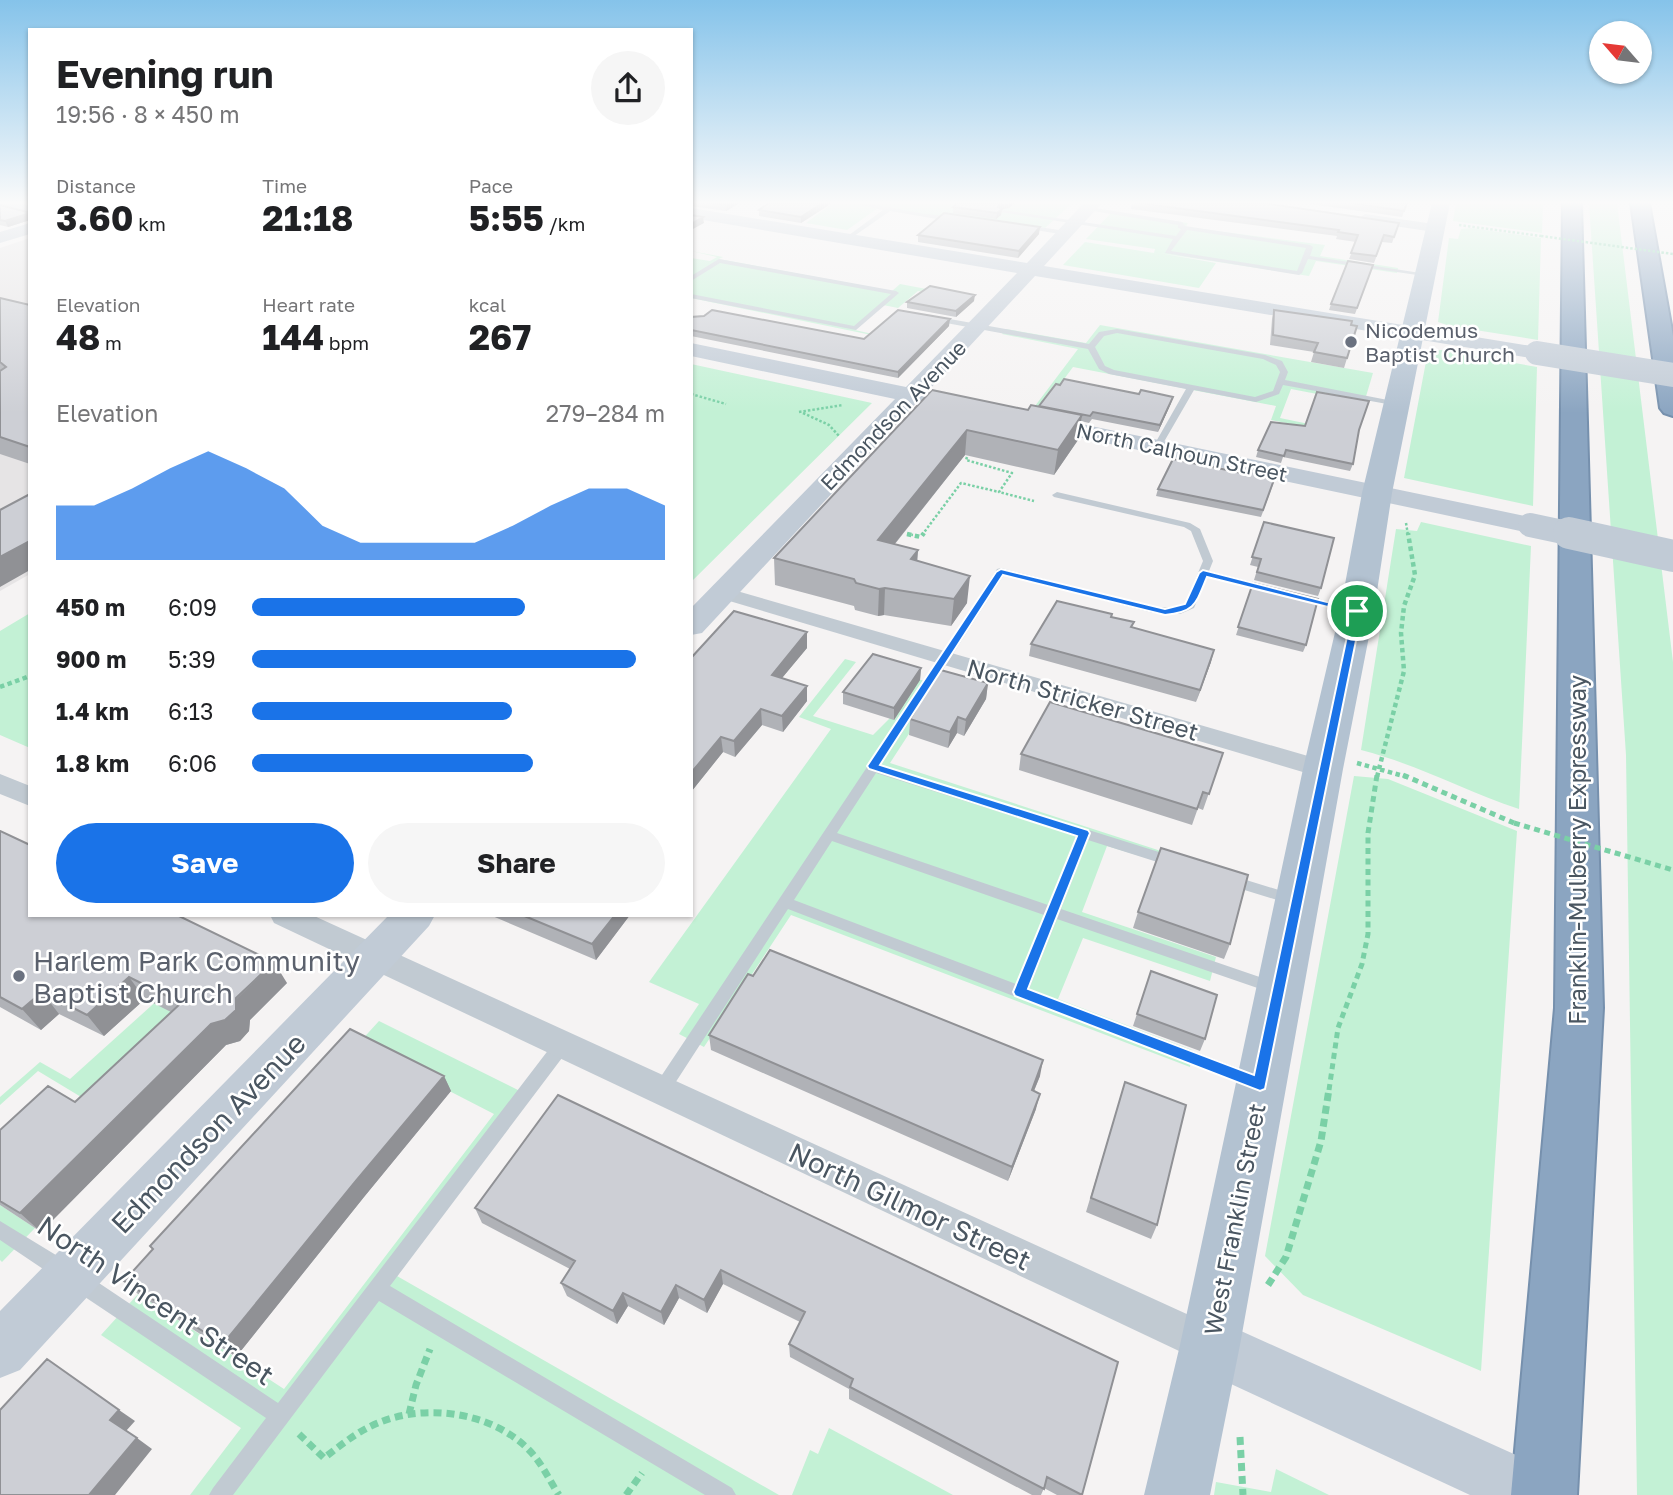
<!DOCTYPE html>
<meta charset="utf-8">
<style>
:root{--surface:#fff;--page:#f6f6f6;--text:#202124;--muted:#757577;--accent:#1a73e8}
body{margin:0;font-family:"Golos Text",sans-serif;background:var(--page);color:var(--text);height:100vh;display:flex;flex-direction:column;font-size:26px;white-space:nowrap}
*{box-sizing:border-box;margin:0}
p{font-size:23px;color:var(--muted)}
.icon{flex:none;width:38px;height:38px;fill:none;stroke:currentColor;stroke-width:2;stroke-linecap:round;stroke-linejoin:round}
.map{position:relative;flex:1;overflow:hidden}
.panel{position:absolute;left:28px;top:28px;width:665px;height:889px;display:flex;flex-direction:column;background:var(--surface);border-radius:0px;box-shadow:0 2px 5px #0004}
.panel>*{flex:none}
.needle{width:46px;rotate:298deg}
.controls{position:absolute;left:1589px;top:21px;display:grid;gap:14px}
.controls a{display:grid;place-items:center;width:63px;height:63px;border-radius:50%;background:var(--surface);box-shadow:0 2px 5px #0004;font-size:35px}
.pin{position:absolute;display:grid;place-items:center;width:60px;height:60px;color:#fff;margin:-30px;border:4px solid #fff;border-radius:50%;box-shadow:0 2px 7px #0007}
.round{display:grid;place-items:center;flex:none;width:74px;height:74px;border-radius:37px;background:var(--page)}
.headline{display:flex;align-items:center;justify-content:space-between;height:119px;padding:0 28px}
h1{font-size:38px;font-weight:700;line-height:52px}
.metrics{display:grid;grid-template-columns:repeat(3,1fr);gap:10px;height:119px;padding:7px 28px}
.metrics div{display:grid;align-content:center}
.metrics b{font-size:35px;font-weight:700}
.metrics small{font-size:19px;font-weight:400}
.metrics p{font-size:19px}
.chart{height:196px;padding:14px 28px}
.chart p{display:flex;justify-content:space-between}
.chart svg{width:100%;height:126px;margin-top:7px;fill:var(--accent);opacity:.7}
.cta{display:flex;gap:14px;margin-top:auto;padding:14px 28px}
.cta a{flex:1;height:80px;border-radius:42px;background:var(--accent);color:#fff;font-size:28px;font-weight:700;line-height:80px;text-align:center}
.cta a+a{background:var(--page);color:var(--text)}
ul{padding:0 28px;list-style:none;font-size:23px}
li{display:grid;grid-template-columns:112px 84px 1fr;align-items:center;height:52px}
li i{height:18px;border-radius:9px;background:var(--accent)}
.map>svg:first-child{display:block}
.education{fill:#e6e4e5}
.green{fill:#c3f1d5}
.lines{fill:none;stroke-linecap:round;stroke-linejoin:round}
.highway-casing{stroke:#7690ad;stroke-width:4}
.path-far3{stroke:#7ad0a6;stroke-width:2.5;stroke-dasharray:2.5 2;stroke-linecap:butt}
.path-far2{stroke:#7ad0a6;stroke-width:4.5;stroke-dasharray:4.5 3.5;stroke-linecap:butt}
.path-far1{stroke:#7ad0a6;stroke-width:5;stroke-dasharray:6 4.5;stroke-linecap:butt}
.path{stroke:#7ad0a6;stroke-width:7;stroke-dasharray:8 5;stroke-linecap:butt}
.lane{fill:#c1cad2;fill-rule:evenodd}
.street{fill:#c1cad2;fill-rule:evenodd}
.secondary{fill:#c1cbd6;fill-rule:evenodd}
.primary{fill:#b3c2d1;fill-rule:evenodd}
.highway{fill:#8ba5c1;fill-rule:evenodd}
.path-bridge-far1{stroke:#7ad0a6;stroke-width:2.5;stroke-dasharray:2.5 2;stroke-linecap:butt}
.path-bridge{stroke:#7ad0a6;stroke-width:5;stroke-dasharray:6 4.5;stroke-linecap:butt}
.secondary-bridge-far1{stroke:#c1cbd6;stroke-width:24}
.secondary-bridge{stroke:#c1cbd6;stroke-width:32}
.wall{fill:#b0b2b7}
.shaded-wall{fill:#909195}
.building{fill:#cdcfd5;stroke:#909195;stroke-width:2}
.route{fill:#1a73e8;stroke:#fff;stroke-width:2;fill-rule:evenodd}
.worship-dot{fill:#6b7280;stroke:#fff;stroke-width:2.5}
.labels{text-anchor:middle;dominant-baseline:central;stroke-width:5;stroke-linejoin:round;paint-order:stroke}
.far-worship-label{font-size:21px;fill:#5b616d;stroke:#fff;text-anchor:start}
.far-street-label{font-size:21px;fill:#4a5661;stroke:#fff}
.street-label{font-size:24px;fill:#4a5661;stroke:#fff}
.near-worship-label{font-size:28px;fill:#5b616d;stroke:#fff;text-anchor:start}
.near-street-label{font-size:28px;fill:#4a5661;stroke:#fff}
</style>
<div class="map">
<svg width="1673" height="1495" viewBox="0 0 1673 1495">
<rect width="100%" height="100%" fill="#f5f3f3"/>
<!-- education -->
<path class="education" d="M30 238V368L0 367V248Z
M30 391V574L0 591V404Z"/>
<!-- green -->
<path class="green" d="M833 203H1072L1045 228 997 221 994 223 944 219 878 208 847 230 806 223Z
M1456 203H1543L1542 233 1453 221Z
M1589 203H1617L1673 662V1495H1637L1626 755Z
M1112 212 1188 223 1186 227 1325 245 1320 256 1398 268 1397 273 1316 261 1309 276 1159 253 1216 263 1199 288 1063 265 1085 242 1154 253 1155 249 1086 239Z
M1471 228 1541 238 1538 340 1450 326 1438 322 1449 238 1458 239 1461 229Z
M691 251 723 257 719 259 892 291 900 284 974 298 971 300 918 291 898 308 883 305 855 330 925 346 691 298V258L710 261 717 257Z
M1100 325 1373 373 1364 403 1291 389 1280 418 1357 434V437L1271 420 1276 406 1073 367 1044 406H1035L1078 349 1002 334 1006 329 1086 343Z
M1442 350 1537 367 1533 506 1404 478 1428 351Z
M691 364 872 403 691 582Z
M1421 522 1531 546 1519 809C1465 791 1416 764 1361 750L1396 529 1417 531Z
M30 613V748L0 735V631Z
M845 659 856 662 813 716 873 735 889 719 918 679 940 686 890 763 1238 876 1177 867 1107 846 1082 912 1216 957 1210 981 1083 938 1058 999 1192 1050 1190 1067 791 915 704 1047 679 1034 699 1004 649 982 831 729 799 717Z
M1354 776 1388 779 1517 831 1481 1371 1303 1295 1265 1256Z
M212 951 252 971 101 1109 38 1071 0 1105V1097L40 1062 70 1079Z
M379 1021 530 1096 397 1276 779 1495H190L241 1428 101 1335 138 1294 284 1389 494 1114 358 1044Z
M0 1205 35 1228 2 1262 0 1260Z
M829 1428 953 1495H792L810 1450 818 1454Z
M1276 1469 1329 1495H1214L1216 1482 1271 1492Z"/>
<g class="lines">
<!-- highway casing -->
<g class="highway-casing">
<path id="highway" d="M1563 203H1581L1603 1008 1577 1495H1511L1555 1008Z
M1631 203H1649L1673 336V416L1664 413 1660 408Z"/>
</g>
<!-- path-far3 -->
<path class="path-far3" d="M1459 225 1541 236
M691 394 726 404
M799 412 843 405
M803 413 829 425 839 436
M967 457 966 460 1012 473 999 492 1034 501
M1406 523 1408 535
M907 534 913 535
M922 535 961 483 999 492"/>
<!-- path-far2 -->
<path class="path-far2" d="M907 534 921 537 924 533
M0 687 30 676
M1357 763 1407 777
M1377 777 1404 671 1401 633 1404 606 1415 575 1408 533"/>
<!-- path-far1 -->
<path class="path-far1" d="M1403 775 1514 823
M1329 1090 1338 1028 1362 964 1368 934V833L1377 775"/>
<!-- path -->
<path class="path" d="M1268 1285 1286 1257 1321 1141 1329 1089
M409 1414 416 1385 430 1349
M299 1434 324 1458C341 1445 358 1431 378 1423 426 1403 492 1412 529 1450 542 1463 549 1480 559 1495
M1240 1437 1243 1495
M626 1495 642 1473"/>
<!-- lane -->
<path class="lane" d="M852 203C881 203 908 213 936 215 944 216 951 214 958 216L937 219 890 211 847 241 845 238 883 210Z
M1089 207 1182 222 1185 226 1310 245 1313 247 1310 256 1427 274 1424 276 1308 259 1302 273 1299 275 1165 253 1173 239 1000 212 1003 210 1176 236 1181 229 1178 228V225L1087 210ZM1187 230 1306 248 1297 271 1171 251Z
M1025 225 1066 231 1069 233 1066 235 1023 228Z
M719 259 896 291 899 293 856 330 691 298V294L854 326 891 294 720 263 691 281V276Z
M933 316 1089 344 1099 332 1117 329 1265 355 1282 361 1288 372 1285 380 1398 402 1402 404 1398 406 1283 385 1279 394 1256 402 1194 390 1161 447 1157 450 1153 447 1186 389 1109 374 1099 369 1088 349 930 320 929 318ZM1117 333 1263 359 1276 365 1280 372 1273 391 1255 397 1114 370 1105 366 1095 347 1104 336Z
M1057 492 1190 523 1200 529 1213 561 1209 571 1272 587 1273 589 1268 592 1207 577 1194 608 1180 614 1153 613 1004 575 933 685H925L923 682 997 569 1001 568 1153 607 1178 608 1185 604 1203 561 1191 531 1184 527 1054 497 1052 495Z
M1302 595 1360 609 1361 611 1356 614 1298 600 1297 598Z
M919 694 925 698 881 765 1178 858 1180 862 1178 866 1173 867 1088 840 1061 909 1277 983 1280 987 1277 991 1272 993 1057 919 1029 989 1259 1076 1261 1081 1259 1086 1253 1088 1247 1086 788 909 668 1094 662 1096 656 1094 654 1089 656 1084 915 695ZM876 773 1076 836 1048 905 837 833ZM832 841 1044 915 1016 984 794 900Z
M1230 875 1295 895 1297 899 1295 903 1290 904 1225 884 1223 880 1225 876Z
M562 1038 568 1040 570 1045 568 1050 390 1286 732 1488 736 1495H705L379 1301 233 1495H209L213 1488 266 1418 73 1289 71 1282 73 1275 80 1273 87 1275 278 1403 556 1040Z
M0 1221 69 1263 71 1270 69 1277 62 1279 55 1277 0 1240Z"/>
<!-- street -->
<path class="street" d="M1365 214 1434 224 1440 228 1434 232 1361 221 1359 218Z
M723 587 1332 763 1336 769 1332 775 1323 778 716 597 713 593 716 589Z
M0 774 30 786V806L0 794Z
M270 915H312L1224 1331 1229 1345 1224 1359 1210 1364 1196 1359 274 923Z"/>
<!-- secondary -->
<path class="secondary" d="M0 203 30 205V215L0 209Z
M1084 203H1102L1044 266 1537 347 1545 348 1548 353 1545 358 1537 359 1035 276 927 392 980 403 984 408 980 413 972 415 916 403 702 633 691 635V608L895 399 691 356V343L906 387 1017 273 691 218V208L1027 263Z
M30 223V234L0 243V232Z
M1033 414 1530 517 1540 519 1544 525 1540 531 1530 533 1025 426 1021 421 1025 416Z
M389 915H435L429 926 20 1370 0 1378V1311Z
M1210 1317 1558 1474 1567 1495H1470L1190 1365 1182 1345 1190 1325Z"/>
<!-- primary -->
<path class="primary" d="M1432 203H1450L1392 493 1374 611 1343 769 1240 1345 1210 1495H1144L1180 1345 1303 769 1340 611 1362 493Z"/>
<!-- highway -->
<use href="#highway" class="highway"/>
<!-- path-bridge-far1 -->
<path class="path-bridge-far1" d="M1541 236 1673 254"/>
<!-- path-bridge -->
<path class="path-bridge" d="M1514 823 1673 870"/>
<!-- secondary-bridge-far1 -->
<path class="secondary-bridge-far1" d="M1537 353 1673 375
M1530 525 1577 535"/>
<!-- secondary-bridge -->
<path class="secondary-bridge" d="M1569 533 1673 556"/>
</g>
<!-- wall -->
<path class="wall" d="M691 203H740L726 211 691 206Z
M832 203 801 223 759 216V210Z
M1132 203H1263L1399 223 1392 243 1382 242 1374 263 1349 259 1356 242 1336 239 1337 236 1131 209Z
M1304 203H1407L1402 217Z
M0 205 27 212 30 210V220L8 227 0 225Z
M953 207 1009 208 1002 209 1001 215 996 219 953 213Z
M1039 234 1018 258 918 242V235Z
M1373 265 1355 314 1329 310 1331 304Z
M0 298 30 305V464L0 454Z
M974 301 956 317 907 308V302Z
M1274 310 1357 326 1344 368 1311 362 1314 352 1270 345 1272 319Z
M691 317 864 339 949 326 898 378 691 336Z
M932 390 1028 410 1039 407V406L1171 403 1158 432 1092 419 1089 423 1081 421 1078 440 1054 475 965 455 895 544 918 550 917 561 967 603 951 626 884 615 878 616 855 610 854 606 775 585 774 558Z
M1305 426 1359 430 1353 464 1350 471 1283 457 1281 463 1256 457 1258 450Z
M1274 482 1261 517 1156 496 1158 489Z
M1264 522 1321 588 1318 596 1254 580 1258 567 1250 565Z
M1253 583 1306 645 1303 652 1236 635Z
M1112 614V617L1132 627 1211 662 1196 702 1029 656 1031 644Z
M807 632V648L782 678 807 686V701L783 732 762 725 735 757 723 752 691 792V658Z
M921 668 920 680 894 720 843 704V692Z
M988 683 986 699 964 736 957 733 948 748 909 735 911 709Z
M1223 753 1203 810 1198 808 1192 825 1019 770 1021 754Z
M0 831 30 915 287 983 250 1020 249 1031 240 1041 226 1045 41 1232 0 1205V1130L75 1102 171 1012 145 999 104 1036 59 1014 41 1030 0 1007Z
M1138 912 1230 944 1224 959 1133 928Z
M490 915H630L596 960Z
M1151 971 1205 1039 1200 1051 1133 1026Z
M709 1035 1040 1076 1034 1091 1036 1109 1008 1181 711 1050Z
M444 1076 451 1091 364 1197 236 1357 138 1294 124 1281 153 1249 150 1246Z
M1125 1082 1157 1225 1151 1239 1086 1212Z
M558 1095 1082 1495H1057L1044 1488 1041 1495H1032L849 1399V1389L790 1357 789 1344 800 1322 723 1284 707 1313 679 1298 664 1325 628 1306 617 1324 567 1296 561 1283 570 1269 482 1223 475 1208Z"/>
<!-- shaded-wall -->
<path class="shaded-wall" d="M729 203H740L726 211 725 205Z
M822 203H832L801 223V217Z
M1015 203 1009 208 1002 209 1001 215 996 219 999 204Z
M30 213V220L8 227 5 221Z
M703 217 704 223 691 230V224Z
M1040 227 1039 234 1018 258 1019 251Z
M975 295 974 301 956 317V311Z
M950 319 949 326 898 378V372Z
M1173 397 1171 403 1158 432 1160 425Z
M1082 415 1078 440 1054 475 1058 450Z
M967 430 965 455 877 566 878 540Z
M30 541V570L0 587V557Z
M918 550 916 577 911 559Z
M970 576 967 603 951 626 954 599Z
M885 588 884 615 878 616 879 589Z
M807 632V648L772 690V675Z
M1214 650 1211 662 1196 702 1200 690Z
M921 668 920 680 894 720V708Z
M988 683 986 699 964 736 966 720Z
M807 686V701L783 732 782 716Z
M761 709 762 725 735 757 734 741Z
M958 717 957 733 948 748 950 732Z
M721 737 723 752 691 792V773Z
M615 915H630L596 960 592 944Z
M274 962 287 983 250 1020 249 1031 240 1041 226 1045 41 1232 20 1213Z
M129 977 145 999 104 1036 87 1015Z
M42 992 59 1014 41 1030 22 1009Z
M1043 1060 1040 1076 1028 1105 1032 1090Z
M444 1076 451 1091 364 1197 236 1357 223 1344 355 1182Z
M1040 1094 1036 1109 1008 1181 1012 1167Z
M721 1270 723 1284 707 1313 704 1300Z
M676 1285 679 1298 664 1325 661 1312Z
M623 1293 628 1306 617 1324 613 1311Z
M119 1410 135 1421 126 1431 110 1420Z
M137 1438 152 1449 115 1495H89Z"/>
<!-- building -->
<path class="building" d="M710 203H729L725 205Z
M769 203H822L801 217 759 210Z
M957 203H1002L999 204 998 207 1002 209 997 213 953 207Z
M1139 203H1263L1399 223 1394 237 1384 235 1376 256 1351 253 1358 235 1338 232 1339 230Z
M1351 203H1407L1404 211Z
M0 205 27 212 30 210V213L5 221 0 220Z
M944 213 1040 227 1019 251 918 235Z
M691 215 703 217 691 224Z
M1348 261 1373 265 1357 308 1331 304Z
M930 286 975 295 956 311 907 302Z
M0 298 30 305V447L0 437V371L6 367 0 362Z
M712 310 864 339 898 310 950 319 898 372 691 330V317L704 316Z
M1274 310 1352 321 1351 325 1357 326 1347 358 1314 352 1318 343 1273 335Z
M1064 379 1139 394 1141 390 1173 397 1160 425 1093 412 1090 416 1039 406 1056 384 1060 385Z
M932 390 1028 410 1031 405 1082 415 1058 450 967 430 878 540 918 550 911 559 970 576 954 599 885 588 879 589 856 583 854 579 774 558Z
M1317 392 1369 401 1359 430 1353 464 1286 450 1284 456 1258 450 1271 422 1305 426Z
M1173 459 1247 474 1249 469 1276 474 1263 510 1158 489Z
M30 494V541L0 557V510Z
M1264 522 1334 538 1321 588 1257 572 1261 559 1252 557Z
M1253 583 1318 599 1306 645 1238 627Z
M1057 601 1112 614 1111 617 1134 622 1131 627 1214 650 1200 690 1031 644Z
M734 611 807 632 772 675 807 686 782 716 761 709 734 741 721 737 691 773V658Z
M873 654 921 668 894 708 843 692Z
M937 669 988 683 966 720 958 717 950 732 910 719 915 711 911 709Z
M1050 702 1223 753 1209 794 1203 792 1197 809 1021 754Z
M0 831 30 845V915H177L274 962 236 998V1010L225 1020 211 1024 20 1213 0 1201V1130L48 1086 75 1102 181 1003 129 977 87 1015 42 992 22 1009 0 997Z
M1161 848 1248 875 1230 944 1138 912Z
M522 915H615L592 944Z
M770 950 1043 1060 1032 1090 1040 1094 1012 1167 709 1035 748 974 753 976Z
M1151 971 1217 995 1205 1039 1137 1014Z
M350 1029 444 1076 355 1182 223 1344 124 1281 153 1249 150 1246Z
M1125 1082 1186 1105 1157 1225 1091 1198Z
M558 1095 1118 1362 1082 1495 1047 1477 1044 1489 850 1387 853 1379 789 1344 805 1312 721 1270 704 1300 676 1285 661 1312 623 1293 613 1311 561 1283 575 1261 475 1208Z
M47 1359 119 1410 110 1420 137 1438 89 1495H0V1410Z"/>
<!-- sky -->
<linearGradient id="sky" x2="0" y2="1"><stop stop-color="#85c3ea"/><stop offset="0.49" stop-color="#fafafa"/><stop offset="1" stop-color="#fafafa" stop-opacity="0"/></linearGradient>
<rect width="1673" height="413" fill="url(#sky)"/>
<!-- route -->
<path class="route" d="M1001 569 1165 609 1185 604 1199 573 1203 570 1362 611 1265 1089 1260 1091 1015 996 1013 992 1077 836 869 769 867 766 996 572ZM1003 575 1165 615C1196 612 1196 603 1207 577L1352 613 1254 1075 1028 989 1090 833 1088 830 880 765Z"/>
<!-- markers -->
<g class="worship-dot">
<circle cx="1351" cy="342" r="7"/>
<circle cx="19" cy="976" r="7"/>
</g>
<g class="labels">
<!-- far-worship labels -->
<g class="far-worship-label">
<text x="1365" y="330">Nicodemus<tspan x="1365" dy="24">Baptist Church</tspan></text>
</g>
<!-- far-street labels -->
<g class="far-street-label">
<text transform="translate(893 415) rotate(-46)">Edmondson Avenue</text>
<text transform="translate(1182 452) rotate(12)">North Calhoun Street</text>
</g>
<!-- street labels -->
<g class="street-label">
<text transform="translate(1083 699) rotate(16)">North Stricker Street</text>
<text transform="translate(1576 850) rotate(-90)">Franklin-Mulberry Expressway</text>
<text transform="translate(1234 1219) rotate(-79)">West Franklin Street</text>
</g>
<!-- near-worship labels -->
<g class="near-worship-label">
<text x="33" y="960">Harlem Park Community<tspan x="33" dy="32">Baptist Church</tspan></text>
</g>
<!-- near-street labels -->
<g class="near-street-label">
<text transform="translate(208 1133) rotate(-46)">Edmondson Avenue</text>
<text transform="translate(910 1206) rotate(25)">North Gilmor Street</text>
<text transform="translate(156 1300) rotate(34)">North Vincent Street</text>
</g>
</g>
</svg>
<div class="controls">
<a><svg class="needle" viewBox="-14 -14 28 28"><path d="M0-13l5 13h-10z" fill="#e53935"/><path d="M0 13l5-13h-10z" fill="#757577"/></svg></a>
</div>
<div class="pin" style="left:1357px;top:611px;background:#1e9e55"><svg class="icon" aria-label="arrive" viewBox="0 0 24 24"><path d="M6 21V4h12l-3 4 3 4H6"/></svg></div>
<section class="panel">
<div class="headline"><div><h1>Evening run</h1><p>19:56 · 8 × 450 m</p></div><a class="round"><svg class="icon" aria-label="share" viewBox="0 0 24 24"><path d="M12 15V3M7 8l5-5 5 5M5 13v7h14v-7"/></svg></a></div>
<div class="metrics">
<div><p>Distance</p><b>3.60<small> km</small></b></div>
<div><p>Time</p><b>21:18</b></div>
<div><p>Pace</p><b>5:55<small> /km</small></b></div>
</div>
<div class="metrics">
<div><p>Elevation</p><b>48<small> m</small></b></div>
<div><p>Heart rate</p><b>144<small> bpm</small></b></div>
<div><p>kcal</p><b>267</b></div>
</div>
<div class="chart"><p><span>Elevation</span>279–284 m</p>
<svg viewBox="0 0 160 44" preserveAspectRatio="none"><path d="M0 44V25L10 25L20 19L30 12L40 6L50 12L60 19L70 32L80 38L90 38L100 38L110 38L120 32L130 25L140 19L150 19L160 25V44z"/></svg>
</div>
<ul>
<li><b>450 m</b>6:09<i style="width:66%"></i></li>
<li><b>900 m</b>5:39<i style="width:93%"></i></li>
<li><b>1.4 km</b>6:13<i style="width:63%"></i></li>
<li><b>1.8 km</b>6:06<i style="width:68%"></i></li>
</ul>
<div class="cta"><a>Save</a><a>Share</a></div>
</section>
</div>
